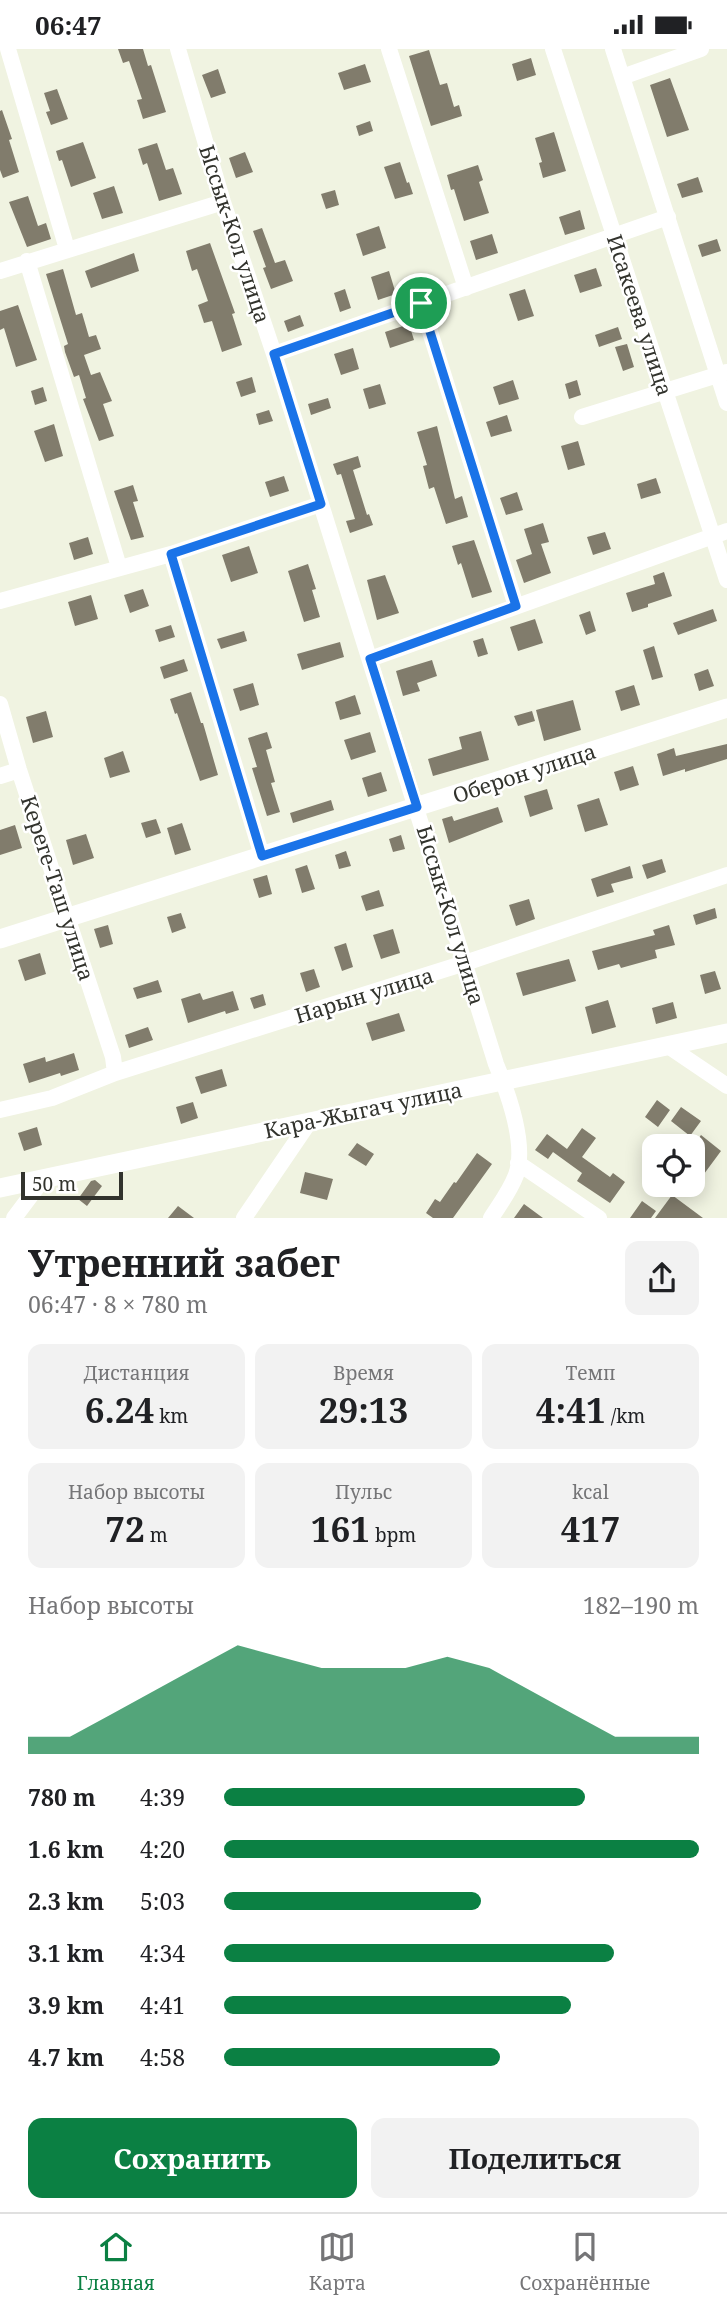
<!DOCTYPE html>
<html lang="ru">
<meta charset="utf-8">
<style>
:root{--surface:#fff;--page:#f2f2f2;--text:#202124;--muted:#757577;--line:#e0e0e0;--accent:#0b8043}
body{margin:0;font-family:"Noto Serif",serif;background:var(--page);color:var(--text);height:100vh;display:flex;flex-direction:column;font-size:26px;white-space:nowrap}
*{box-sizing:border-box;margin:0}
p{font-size:23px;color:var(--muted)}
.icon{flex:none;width:38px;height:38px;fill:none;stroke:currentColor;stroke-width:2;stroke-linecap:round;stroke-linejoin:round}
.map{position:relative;height:1169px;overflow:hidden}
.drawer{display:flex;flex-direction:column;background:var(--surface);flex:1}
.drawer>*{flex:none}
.buttons{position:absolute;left:642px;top:1085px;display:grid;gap:14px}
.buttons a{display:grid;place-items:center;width:63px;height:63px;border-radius:14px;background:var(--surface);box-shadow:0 4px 18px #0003;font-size:35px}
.scale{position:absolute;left:21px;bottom:18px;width:102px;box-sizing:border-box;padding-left:7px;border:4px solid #32332d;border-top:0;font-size:19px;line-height:24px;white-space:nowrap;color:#32332d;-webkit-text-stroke:5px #fff;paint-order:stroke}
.pin{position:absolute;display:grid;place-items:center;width:60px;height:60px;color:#fff;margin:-30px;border:4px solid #fff;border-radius:50%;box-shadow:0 2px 7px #0007}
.round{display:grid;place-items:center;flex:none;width:74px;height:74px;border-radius:14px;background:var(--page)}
.summary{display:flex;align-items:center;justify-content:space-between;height:119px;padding:0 28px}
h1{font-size:38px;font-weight:700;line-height:52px}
.figures{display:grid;grid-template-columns:repeat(3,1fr);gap:10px;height:119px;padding:7px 28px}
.figures div{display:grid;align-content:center;border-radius:14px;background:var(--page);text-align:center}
.figures b{font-size:35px;font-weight:700}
.figures small{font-size:19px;font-weight:400}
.figures p{font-size:19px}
.chart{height:196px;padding:14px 28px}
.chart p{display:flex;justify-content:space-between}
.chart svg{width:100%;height:126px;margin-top:7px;fill:var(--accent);opacity:.7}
.action{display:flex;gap:14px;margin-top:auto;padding:14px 28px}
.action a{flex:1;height:80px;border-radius:14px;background:var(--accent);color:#fff;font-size:28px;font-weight:700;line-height:80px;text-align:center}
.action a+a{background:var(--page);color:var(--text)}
ul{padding:0 28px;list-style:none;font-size:23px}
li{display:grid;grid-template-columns:112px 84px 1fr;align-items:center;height:52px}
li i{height:18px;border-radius:9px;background:var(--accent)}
.status{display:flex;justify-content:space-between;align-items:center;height:49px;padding:0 35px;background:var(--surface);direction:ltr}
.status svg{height:19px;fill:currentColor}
.tab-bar{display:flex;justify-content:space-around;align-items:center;height:98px;border-top:2px solid var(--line);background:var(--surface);font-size:19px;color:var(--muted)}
.tab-bar a{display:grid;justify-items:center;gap:4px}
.tab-bar .selected{color:var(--accent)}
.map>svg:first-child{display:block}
.building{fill:#817c6c}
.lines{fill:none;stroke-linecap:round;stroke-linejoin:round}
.minor{stroke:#fff;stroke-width:16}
.tertiary{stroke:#fff;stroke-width:19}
.route-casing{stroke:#fff;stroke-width:14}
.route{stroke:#1a73e8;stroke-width:9}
.labels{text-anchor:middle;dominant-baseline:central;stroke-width:5;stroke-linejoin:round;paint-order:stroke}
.street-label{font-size:21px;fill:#32332d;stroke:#fff}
</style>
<div class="status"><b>06:47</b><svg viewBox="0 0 49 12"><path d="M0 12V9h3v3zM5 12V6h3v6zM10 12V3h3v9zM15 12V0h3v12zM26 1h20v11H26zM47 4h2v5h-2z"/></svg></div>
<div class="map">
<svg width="727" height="1169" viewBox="0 0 727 1169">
<rect width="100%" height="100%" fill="#f0f3e1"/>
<!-- building -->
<path class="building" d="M118 0H143L148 17 151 16 166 63 143 70 137 51 142 50 129 12 123 14Z
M429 1 440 36 447 34 454 58 459 56 462 67 431 77 409 7Z
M531 9 536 26 517 32 512 15Z
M365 15 371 33 344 41 338 24Z
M218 20 226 44 211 49 202 26Z
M670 29 689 81 667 88 650 36Z
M57 40 68 70 51 76 46 63 50 62 44 44Z
M2 61 12 90 9 91 19 123 3 129 0 121V62Z
M370 72 373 82 359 87 356 77Z
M554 83 566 122 543 129 539 114 542 113 535 89Z
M83 93 96 129 71 138 62 111 59 112 56 102Z
M157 94 166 121 173 119 182 145 159 152 147 114 143 116 138 100Z
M245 103 253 123 236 129 229 109Z
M400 113 407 134 409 133 413 145 395 150 384 118Z
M478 116 483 131 479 133 489 164 464 172 454 140 451 141 447 126Z
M698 128 703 143 682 149 677 135Z
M114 137 123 164 102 170 93 144Z
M335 141 339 156 326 160 321 145Z
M28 147 38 177 46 174 51 190 27 198 9 153Z
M580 161 585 180 565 186 559 168Z
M379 177 386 199 363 207 356 185Z
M262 179 275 214 285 211 293 232 271 240 263 219 266 218 253 182Z
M492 185 498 204 476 211 470 192Z
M717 190 721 202 702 208 698 196Z
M210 194 235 264 232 265 242 296 222 303 212 272 204 274 198 256 208 252 197 220 192 222 186 202Z
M134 204 139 222 91 239 85 222Z
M596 219 602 237 580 244 574 226Z
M63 220 76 266 82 264 89 288 96 286 101 300 84 306 91 326 100 323 112 352 103 355 114 387 99 392 83 350 86 349 79 326 74 328 65 303 64 297 68 295 46 225Z
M389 222 396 245 378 251 371 228Z
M345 240 351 259 340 263 334 244Z
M525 240 534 267 518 272 509 245Z
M18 256 37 311 16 318 4 279 0 281V262Z
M300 266 304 277 288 283 284 272Z
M409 275 414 291 390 299 385 283Z
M618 278 622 290 599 298 595 286Z
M627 295 634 318 623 322 615 298Z
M353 299 359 320 341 326 334 305Z
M252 328 256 343 241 348 236 333Z
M513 331 519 350 499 356 493 338Z
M577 331 581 346 569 350 565 335Z
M380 335 386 355 369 360 363 340Z
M43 338 47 352 35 356 31 342Z
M328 349 331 359 311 366 308 355Z
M269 361 273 372 259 376 256 365Z
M507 366 512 382 491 388 486 373Z
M54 375 63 407 45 413 34 382Z
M437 377 455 450 462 447 468 468 446 475 434 438 429 440 423 417 427 416 417 383Z
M578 392 585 416 568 421 561 397Z
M358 407 361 418 353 421 367 466 369 465 373 476 350 484 346 472 355 470 341 425 337 426 333 415Z
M284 427 289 442 270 448 265 433Z
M656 429 661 444 641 450 637 435Z
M133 436 138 452 133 453 144 488 131 491 114 442Z
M517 443 523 461 506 466 500 449Z
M543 474 549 493 541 495 551 524 524 534 516 511 532 505 524 480Z
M605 483 611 500 593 506 587 488Z
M88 488 93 505 74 511 69 494Z
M474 491 492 543 472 549 461 514 458 516 452 497Z
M249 497 258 524 231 533 222 506Z
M308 515 316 540 312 541 320 568 304 573 288 522Z
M664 523 672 547 648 555V558L632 563 626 544 655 535 653 527Z
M385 526 399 564 377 571 367 531Z
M143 540 149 557 130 564 124 546Z
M91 546 98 570 75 577 68 553Z
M713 560 717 572 678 586 673 574Z
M590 562 596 582 586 586 579 566Z
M535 570 543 594 518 602 510 578Z
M171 576 175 588 159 593 155 581Z
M244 582 247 592 221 600 217 590Z
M483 589 488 605 478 608 473 592Z
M340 593 344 608 302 621 297 605Z
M654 597 663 628 652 631 643 601Z
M184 610 188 622 164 630 160 618Z
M432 611 437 627 417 634 420 642 403 647 396 622Z
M708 620 714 637 699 642 694 625Z
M253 634 259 656 240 662 233 640Z
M634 636 640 656 621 662 615 642Z
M191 643 201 674H203L218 726 200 732 177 664 175 665 170 650Z
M355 646 361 665 340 671 335 653Z
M573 651 581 681 544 692 536 661Z
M46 662 53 688 33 694 26 668Z
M532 662 535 672 518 677 514 667Z
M481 682 489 711 433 727 428 710 462 700 459 688Z
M267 683 272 699 266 701 275 733 271 734 280 763 267 767 252 719 257 718 248 689Z
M370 683 376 703 351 711 344 691Z
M727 695V710L685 723V720L663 727 657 705 674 699 676 707Z
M123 702 130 723 110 729 104 709Z
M633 717 639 736 620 742 614 723Z
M381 723 387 742 368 748 362 729Z
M547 740 553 760 530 768 524 747Z
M599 749 608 776 585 783 577 756Z
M331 751 334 761 293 774 290 764Z
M498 758 503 773 449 794 442 770 452 767 454 772Z
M156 770 161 784 146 789 141 774Z
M182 774 191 801 175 806 167 779Z
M15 776 22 799 0 806V781Z
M86 785 94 809 73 816 66 791Z
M401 786 405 800 393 803 389 790Z
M346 802 351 817 339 820 335 806Z
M662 810 666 823 647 830 642 816Z
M307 816 315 840 302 844 295 820Z
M630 817 633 829 611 835 614 843 597 848 591 830Z
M267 826 272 845 259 849 253 830Z
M379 841 384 857 366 862 361 847Z
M529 850 535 870 516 877 509 856Z
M715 859 717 869 696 876 693 866Z
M181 864 186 879 172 884 167 868Z
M108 876 113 895 100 899 94 880Z
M669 876 675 896 655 901 657 909 621 919 619 915 598 921 592 902 655 886 653 881Z
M393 880 400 904 381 910 373 886Z
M346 894 353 918 342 922 334 898Z
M40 904 46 925 25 932 18 911Z
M569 910 576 932 523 947 516 924Z
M314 920 320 938 306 943 300 924Z
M715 922 721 940 705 945 700 926Z
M158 931 162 943 137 950 133 939Z
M233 942 239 961 226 965 225 962 188 974 181 950 200 944 203 951Z
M263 945 266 956 254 960 250 949Z
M608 951 616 978 592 985 585 958Z
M673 953 677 969 656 975 652 959Z
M399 964 405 982 372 992 366 974Z
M148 978 153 991 129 999 125 986Z
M74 1004 79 1021 61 1027 60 1024 29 1034 23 1015 45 1008 46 1013Z
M222 1020 227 1037 201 1045 195 1028Z
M657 1051 670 1061 658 1078 645 1068Z
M193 1053 198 1069 181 1075 176 1058Z
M681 1058 701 1072 690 1087 671 1072Z
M37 1078 42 1096 24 1102 18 1084Z
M582 1079 596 1089 582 1108 610 1128 613 1124 625 1133 610 1154 577 1132 582 1124 553 1103 548 1110 535 1101 547 1085 567 1100Z
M701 1086 721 1102 704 1125 693 1116V1097Z
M357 1094 374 1105 366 1117 348 1106Z
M477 1104 492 1115 453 1169H433L426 1164 435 1150 440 1153 454 1133 456 1134Z
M305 1123 333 1130 327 1151 300 1144Z
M95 1131 102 1137 87 1157 78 1150 91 1132Z
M672 1146 703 1169H655Z
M642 1152 656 1162 651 1169H630Z
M524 1155 543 1169H514Z
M178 1157 194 1169H168Z"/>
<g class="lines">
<!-- minor -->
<path class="minor" d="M8 0 67 200
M178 0 223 153 274 305 496 1015C508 1044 527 1095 516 1126 510 1142 500 1155 491 1169
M389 0 466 239
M553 0 727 531
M613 0 727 354
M622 28 701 0
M27 212 119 518
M0 222 223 153
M421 254 516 557
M274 305 668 168
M582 368 727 323
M171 505 262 807
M0 552 171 505 321 455
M370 610 727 482
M0 655 19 721 113 1008 115 1024
M0 727 19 721
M668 997 727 1037
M0 1061 52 1049 115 1024 465 914 727 826
M518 1114 599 1169
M14 1169 44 1129
M244 1169 310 1072"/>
<!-- tertiary -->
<path class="tertiary" d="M0 890 727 659
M0 1139 727 984"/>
</g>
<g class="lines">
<!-- route casing -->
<g class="route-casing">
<path id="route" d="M421 254 516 557 370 610 417 758 262 807 171 505 321 455 274 305Z"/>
</g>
<!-- route -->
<use href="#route" class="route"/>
</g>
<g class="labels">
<!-- street labels -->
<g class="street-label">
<text transform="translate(235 185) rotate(72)">Ыссык-Кол улица</text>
<text transform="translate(640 266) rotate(72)">Исакеева улица</text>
<text transform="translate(524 724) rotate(-18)">Оберон улица</text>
<text transform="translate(58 839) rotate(72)">Кереге-Таш улица</text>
<text transform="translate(451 866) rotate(73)">Ыссык-Кол улица</text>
<text transform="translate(364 946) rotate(-17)">Нарын улица</text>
<text transform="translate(363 1061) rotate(-12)">Кара-Жыгач улица</text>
</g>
</g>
</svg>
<div class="buttons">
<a><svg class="icon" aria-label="locate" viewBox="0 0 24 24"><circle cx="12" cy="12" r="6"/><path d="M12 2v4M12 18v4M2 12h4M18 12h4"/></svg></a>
</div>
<div class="scale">50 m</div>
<div class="pin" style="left:421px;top:254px;background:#1e9e55"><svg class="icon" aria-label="arrive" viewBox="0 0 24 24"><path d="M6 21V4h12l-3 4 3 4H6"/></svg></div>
</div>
<section class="drawer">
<div class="summary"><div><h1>Утренний забег</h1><p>06:47 · 8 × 780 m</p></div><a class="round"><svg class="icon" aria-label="share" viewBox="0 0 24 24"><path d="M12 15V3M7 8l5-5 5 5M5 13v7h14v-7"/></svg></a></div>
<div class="figures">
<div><p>Дистанция</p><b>6.24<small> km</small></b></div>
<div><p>Время</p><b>29:13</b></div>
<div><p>Темп</p><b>4:41<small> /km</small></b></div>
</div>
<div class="figures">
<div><p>Набор высоты</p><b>72<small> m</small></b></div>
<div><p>Пульс</p><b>161<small> bpm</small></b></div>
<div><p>kcal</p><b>417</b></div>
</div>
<div class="chart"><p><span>Набор высоты</span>182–190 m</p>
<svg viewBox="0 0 160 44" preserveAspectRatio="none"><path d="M0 44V38L10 38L20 30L30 22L40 14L50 6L60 10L70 14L80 14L90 14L100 10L110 14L120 22L130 30L140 38L150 38L160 38V44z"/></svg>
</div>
<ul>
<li><b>780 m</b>4:39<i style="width:76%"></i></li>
<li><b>1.6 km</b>4:20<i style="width:100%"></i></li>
<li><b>2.3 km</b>5:03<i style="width:54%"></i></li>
<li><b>3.1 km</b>4:34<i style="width:82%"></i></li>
<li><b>3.9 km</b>4:41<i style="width:73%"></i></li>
<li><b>4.7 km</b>4:58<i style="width:58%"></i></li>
</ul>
<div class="action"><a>Сохранить</a><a>Поделиться</a></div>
</section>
<nav class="tab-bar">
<a class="selected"><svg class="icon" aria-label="home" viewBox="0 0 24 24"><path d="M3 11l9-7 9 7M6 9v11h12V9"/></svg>Главная</a>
<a><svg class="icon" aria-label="map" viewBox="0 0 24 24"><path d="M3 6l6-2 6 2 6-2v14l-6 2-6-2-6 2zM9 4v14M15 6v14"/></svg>Карта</a>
<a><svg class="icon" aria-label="saved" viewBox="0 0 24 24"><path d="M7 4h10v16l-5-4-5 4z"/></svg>Сохранённые</a>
</nav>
